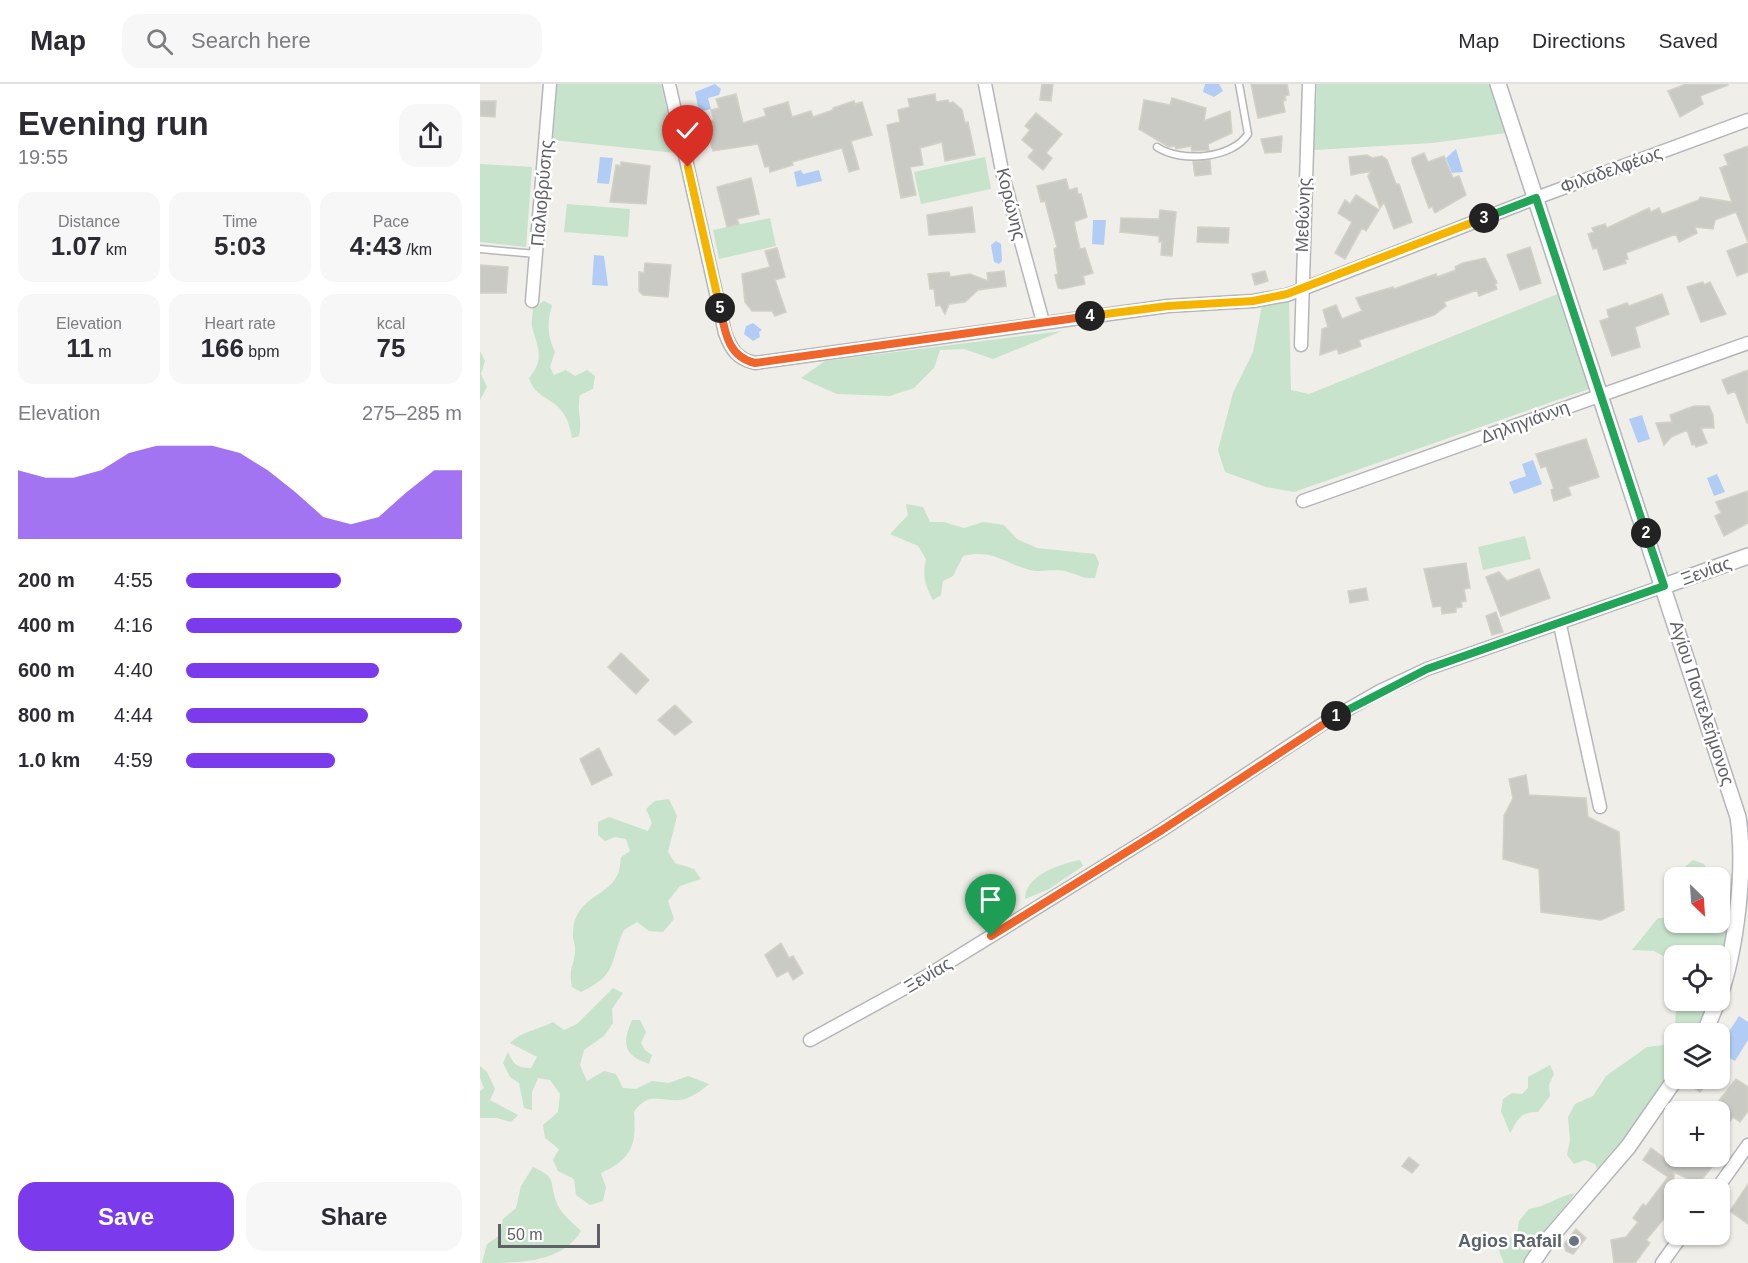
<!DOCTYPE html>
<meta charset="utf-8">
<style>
:root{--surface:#fff;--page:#f7f7f7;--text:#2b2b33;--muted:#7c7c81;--line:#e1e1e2;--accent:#7c3aed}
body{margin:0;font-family:Helvetica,sans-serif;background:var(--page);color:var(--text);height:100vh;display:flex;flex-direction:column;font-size:22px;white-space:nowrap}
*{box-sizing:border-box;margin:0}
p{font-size:20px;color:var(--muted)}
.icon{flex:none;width:33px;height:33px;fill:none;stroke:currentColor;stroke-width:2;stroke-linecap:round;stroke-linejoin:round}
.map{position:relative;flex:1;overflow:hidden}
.sheet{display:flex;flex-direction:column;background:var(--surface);width:480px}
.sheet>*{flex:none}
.needle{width:39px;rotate:155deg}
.buttons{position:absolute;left:1184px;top:783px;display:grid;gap:12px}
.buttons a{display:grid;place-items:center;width:66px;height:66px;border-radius:12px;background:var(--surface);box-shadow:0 2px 4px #0004;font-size:30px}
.scale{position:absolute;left:18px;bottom:15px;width:102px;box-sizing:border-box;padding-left:6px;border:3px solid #5f6166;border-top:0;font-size:16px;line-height:21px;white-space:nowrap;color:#5f6166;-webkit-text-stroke:4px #fff;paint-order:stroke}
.pin{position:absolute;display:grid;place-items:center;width:51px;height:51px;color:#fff;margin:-62px -26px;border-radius:50% 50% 50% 0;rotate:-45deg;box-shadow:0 0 6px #0007}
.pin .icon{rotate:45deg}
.km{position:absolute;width:30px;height:30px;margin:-15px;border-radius:50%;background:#222;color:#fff;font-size:16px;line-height:30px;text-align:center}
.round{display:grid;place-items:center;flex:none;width:63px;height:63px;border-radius:18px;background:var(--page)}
.overview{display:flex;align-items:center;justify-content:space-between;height:102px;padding:0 18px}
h1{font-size:33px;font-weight:600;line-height:45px}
.figures{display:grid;grid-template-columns:repeat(3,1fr);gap:9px;height:102px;padding:6px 18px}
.figures div{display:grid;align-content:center;border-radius:15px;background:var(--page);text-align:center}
.figures b{font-size:26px;font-weight:600}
.figures small{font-size:16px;font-weight:400}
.figures p{font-size:16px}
.chart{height:168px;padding:12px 18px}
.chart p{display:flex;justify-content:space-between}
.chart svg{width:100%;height:108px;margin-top:6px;fill:var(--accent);opacity:.7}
.cta{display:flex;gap:12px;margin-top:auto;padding:12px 18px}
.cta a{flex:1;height:69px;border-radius:18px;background:var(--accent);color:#fff;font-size:24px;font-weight:600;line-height:69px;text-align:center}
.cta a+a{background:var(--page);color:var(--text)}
ul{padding:0 18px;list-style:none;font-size:20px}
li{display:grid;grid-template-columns:96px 72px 1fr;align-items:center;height:45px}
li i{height:15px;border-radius:8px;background:var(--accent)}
header{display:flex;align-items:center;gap:36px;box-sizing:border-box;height:84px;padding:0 30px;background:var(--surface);border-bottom:2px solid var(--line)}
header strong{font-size:28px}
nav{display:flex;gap:33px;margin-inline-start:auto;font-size:21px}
.search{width:420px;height:54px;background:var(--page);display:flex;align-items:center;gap:15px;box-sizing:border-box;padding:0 21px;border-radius:18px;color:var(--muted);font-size:22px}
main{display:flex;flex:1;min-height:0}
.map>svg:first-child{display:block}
.green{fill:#c7e3cc}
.water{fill:#b2cdf5}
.building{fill:#cacac4;stroke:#d3d1c6;stroke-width:1.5}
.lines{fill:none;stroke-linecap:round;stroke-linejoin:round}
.service-casing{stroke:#b4b6ba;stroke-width:9}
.minor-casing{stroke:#b4b6ba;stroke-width:15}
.tertiary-casing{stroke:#b4b6ba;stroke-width:18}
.service{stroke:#fff;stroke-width:6}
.minor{stroke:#fff;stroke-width:12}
.tertiary{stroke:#fff;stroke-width:15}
.split-1-casing{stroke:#fff;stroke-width:12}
.split-2-casing{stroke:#fff;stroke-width:12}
.split-3-casing{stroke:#fff;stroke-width:12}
.split-4-casing{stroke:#fff;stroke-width:12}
.split-5-casing{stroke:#fff;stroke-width:12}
.split-6-casing{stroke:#fff;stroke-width:12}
.split-1{stroke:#f0652b;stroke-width:8}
.split-2{stroke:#22a559;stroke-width:8}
.split-3{stroke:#22a559;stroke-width:8}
.split-4{stroke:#f5b400;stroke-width:8}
.split-5{stroke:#f0652b;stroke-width:8}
.split-6{stroke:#f5b400;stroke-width:8}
.worship-dot{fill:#6b7280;stroke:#fff;stroke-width:2}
.labels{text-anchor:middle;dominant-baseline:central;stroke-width:5;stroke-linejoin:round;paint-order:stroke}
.street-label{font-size:18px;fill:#5f6166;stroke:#fff}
.worship-label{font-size:18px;font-weight:bold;fill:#5b616d;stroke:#fff;text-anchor:end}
</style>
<header>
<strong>Map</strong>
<div class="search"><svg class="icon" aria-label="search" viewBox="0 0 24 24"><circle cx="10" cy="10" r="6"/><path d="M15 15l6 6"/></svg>Search here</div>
<nav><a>Map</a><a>Directions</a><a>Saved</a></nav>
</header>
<main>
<section class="sheet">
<div class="overview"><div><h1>Evening run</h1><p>19:55</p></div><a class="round"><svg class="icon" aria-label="share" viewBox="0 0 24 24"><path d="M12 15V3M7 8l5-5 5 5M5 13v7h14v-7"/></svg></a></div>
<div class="figures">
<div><p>Distance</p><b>1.07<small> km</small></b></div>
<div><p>Time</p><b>5:03</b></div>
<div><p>Pace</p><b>4:43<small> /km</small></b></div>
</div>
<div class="figures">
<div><p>Elevation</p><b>11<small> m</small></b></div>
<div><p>Heart rate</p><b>166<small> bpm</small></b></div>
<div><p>kcal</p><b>75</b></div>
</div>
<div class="chart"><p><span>Elevation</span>275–285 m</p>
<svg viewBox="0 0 160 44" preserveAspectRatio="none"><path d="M0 44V16L10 19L20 19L30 16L40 9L50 6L60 6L70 6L80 9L90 16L100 25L110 35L120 38L130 35L140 25L150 16L160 16V44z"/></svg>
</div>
<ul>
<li><b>200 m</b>4:55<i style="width:56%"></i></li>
<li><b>400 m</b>4:16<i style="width:100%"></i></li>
<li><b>600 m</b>4:40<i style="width:70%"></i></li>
<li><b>800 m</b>4:44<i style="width:66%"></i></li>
<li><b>1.0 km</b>4:59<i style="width:54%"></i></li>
</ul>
<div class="cta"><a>Save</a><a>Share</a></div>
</section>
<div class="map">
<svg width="1268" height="1179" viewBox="0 0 1268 1179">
<rect width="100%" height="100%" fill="#efeee8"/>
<!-- green -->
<path class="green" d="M77 0H181L196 69 73 56Z
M837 0H1009L1026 49 952 59 834 66Z
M505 73 511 105 441 120 434 88Z
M0 80 52 83 46 163 0 158Z
M87 120 150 125 148 153 84 148Z
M290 134 296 162 239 175 233 146Z
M1080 209 1112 304 814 408 786 403 745 388 738 366 753 309 773 268 782 221 809 216 811 306 829 310Z
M64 217 72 221C67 239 67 251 75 268L70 283 74 291 86 286 95 292 107 286 115 292 113 305 100 311C96 329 103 333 99 352L92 354C86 310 57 321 49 294 65 275 58 264 52 243 51 238 53 230 53 224Z
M582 247 513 275 484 265 460 266 454 284 434 304 410 312 357 310 321 294 345 277Z
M0 267 5 277 1 290 7 303 0 316Z
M426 420 443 423 450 438H464L484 444 503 438 524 441 537 455 557 464 615 470 619 479 615 494C603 495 599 491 588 488 576 484 562 489 550 486 523 479 513 465 483 472L473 492 463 497 461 511 453 516C445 501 442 492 446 475L438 462 410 450 428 431Z
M1045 452 1051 475 1003 486 998 463Z
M189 715 197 732 188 768 195 779 214 785 221 795 200 802 188 817 194 835 183 848 169 847 157 838 144 846C129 878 139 890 101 908L92 903C88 884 94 883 95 867 96 861 92 855 93 848 95 813 124 815 137 792 140 787 140 779 141 773L150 767 146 755 135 753 125 757 118 751V738L129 733 168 747 172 739 166 725 175 717Z
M600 776 603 782 569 805 545 815C545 791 580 780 600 776Z
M1213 776 1224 780 1232 793H1205L1202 785Z
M1239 798 1248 803 1254 811 1239 894V872H1194V878L1174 867 1152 866 1178 834H1194V838H1239Z
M133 904 143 909 132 925 133 939 124 952 104 966 100 981 107 997 124 987 136 990 143 1004 156 1005 172 997 189 999 208 992 229 1000C222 1006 210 1015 200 1016 180 1018 169 1006 154 1028 157 1061 151 1076 121 1089L126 1103 123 1117 110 1121 96 1111 94 1095 78 1087 73 1076 79 1065 65 1054 63 1041 78 1028 80 1010 70 996 58 994 52 1008V1026L44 1024 39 999 30 993 23 979 28 968C33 980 37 984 51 984L57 973 30 959C42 947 58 946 73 938L84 946 97 940Z
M1197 917H1234L1217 949 1194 950V986L1119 1089 1115 1080 1105 1076 1094 1080 1087 1071 1090 1056 1088 1033 1095 1020 1113 1012 1126 992 1167 963 1183 961 1194 950Z
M152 936H160L166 948 161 959 165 966 172 971 169 980C143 971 142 960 152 936Z
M1070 981 1074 990 1069 1001 1070 1012 1058 1028C1039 1028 1039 1035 1030 1049L1021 1027 1023 1015 1032 1009 1042 1010 1048 1004V993Z
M0 982 7 988 15 1005 10 1016 38 1031 31 1038 17 1034H0V1007L4 1004 0 994Z
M53 1083C77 1094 69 1096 76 1117 79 1128 93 1139 101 1147 82 1179 39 1179 2 1179L7 1160 20 1151 23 1135 36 1124 41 1102Z
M1095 1109 1043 1179H1024L1019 1167 1025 1156 1037 1151 1039 1137 1049 1125C1066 1123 1078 1112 1095 1109Z"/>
<!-- water -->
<path class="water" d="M235 0 241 5 239 11 228 14 231 25 219 28 215 8Z
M725 0H739L743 7 734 13 723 8Z
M976 65 983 88 972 89 966 74Z
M120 73 133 74 129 100 117 99Z
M321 86 323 90 339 86 342 97 317 103 314 88Z
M613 136H626L624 161 612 160Z
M516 157 521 160 522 177 519 180 514 178 511 161Z
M114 171 124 172 128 202 112 201Z
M273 239 282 246 279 248 280 253 273 257 264 250 266 242Z
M1162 331 1170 355 1158 359 1149 335Z
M1053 376 1062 400 1034 410 1029 398 1046 392 1042 380Z
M1237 390 1245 408 1234 412 1227 394Z
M1259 932 1268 938V956L1255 977 1239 968V963Z"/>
<!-- building -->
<path class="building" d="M562 0H573L571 17 560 16Z
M771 0H807L809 11 805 12 806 16 803 17 805 28 778 34Z
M1206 0H1248V1L1220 12 1223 20 1200 33 1188 7Z
M256 10 263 39 286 32 284 25 308 18 312 33 331 27 333 33 353 26V24L374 17 375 20 382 18 392 51 371 57 379 85 369 88 362 64 312 78 313 81 290 88 289 82 285 83 278 60 233 67 226 45 231 44 229 37 234 36 231 26 239 24 236 15Z
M455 10 456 18 468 16 469 19 473 18 482 26 485 39 488 38 495 71 465 77 462 58 440 64 443 81 430 83 436 111 421 114 407 41 420 38 418 26 430 23 428 15Z
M692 14 726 24 724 37 750 27 752 49 728 60 729 66 712 67 711 62 696 65 695 62 689 63 659 45 664 16 690 21Z
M0 17H16L15 33 0 32Z
M556 29 582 50 566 69 572 74 563 86 548 73 554 66 542 56 550 46 545 42Z
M802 52 801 68 785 69 781 55Z
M1268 62V158L1256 128 1235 136 1233 145 1215 143 1217 149 1199 158 1196 150 1146 169 1148 175 1145 176 1146 179 1124 186 1117 164 1113 165 1108 150 1114 148 1112 144 1125 140 1127 144 1169 124 1171 128 1179 124 1182 130 1219 116 1220 113 1252 118 1240 84 1248 81 1244 71Z
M944 69 948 78 964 72 973 94 979 92 986 111 955 129 952 122 949 124 932 78V74Z
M887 71 892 74 902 72 907 76 916 100H919L932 138 914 145 904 118 900 124 888 92 891 87 871 91 869 73Z
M730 76 731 90 715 92 713 78Z
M141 78 170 82 166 120 130 118 136 81 141 82Z
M271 94 279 130 257 135 259 140 247 143 237 103Z
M586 95 589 106 597 104 598 110H601L607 133 594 138 600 165 605 164 613 189 603 192 605 200 582 205 578 204 575 191 578 190 574 165 577 163 565 117 561 118 557 102Z
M876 111 899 126 886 147 882 144 865 175 855 169 872 138 858 129 865 116 870 120Z
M492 123 495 148 449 151 447 131Z
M680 126 696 128 692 172 681 171 682 158H679V152L640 148 641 134 679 135Z
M718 143 749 144 748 159 717 158Z
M1268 159V188L1257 192 1247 167Z
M1050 163 1061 199 1040 206 1027 171Z
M297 164 305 193 295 196 306 228 295 232 292 227H272L265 218 262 190 290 183 285 167Z
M1005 174 1017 199 1015 200 1017 205 999 212 997 206 964 218 966 222 954 231 879 256 881 262 859 270 857 265 840 271 842 245 848 243 843 226 856 221 862 235 882 227 876 214 913 203 914 205 956 190 957 193 976 186 975 183 983 179Z
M165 179 191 181 188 213 163 211 159 207V188L164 189Z
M0 181 28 183 26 209H0Z
M524 187 526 202 498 206 485 218 469 220 465 230 460 221 456 222 454 205H450L448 190 469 188 470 193 490 190 508 197 507 189Z
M785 187 788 197 775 201 772 190Z
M1223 198 1224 201 1230 198 1246 230 1221 238 1207 203Z
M1182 210 1189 230 1155 243 1160 263 1132 272 1120 237 1129 234 1127 226 1147 219 1149 222Z
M1268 286V339H1267L1255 307 1248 310 1242 296Z
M1214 322H1229L1233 331 1234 344H1221L1227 359 1216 363 1215 360 1212 361 1207 346 1191 353 1184 361 1176 339 1192 338 1190 331Z
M1106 355 1119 393 1088 403 1091 411 1074 417 1071 406 1074 405 1066 382 1061 384 1056 370Z
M1268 407V439L1244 452 1235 432 1241 429 1236 418Z
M986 479 990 504 984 505 986 517 981 518 982 523 976 524V528L962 530 961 522 953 523 944 485Z
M1059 485 1070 514 1021 532 1006 493 1019 488 1027 497Z
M886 504 888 516 870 519 868 507Z
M1016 528 1023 548 1012 551 1006 532Z
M141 569 169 596 156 610 128 583Z
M195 621 212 638 195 651 178 636Z
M119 664 132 691 112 701 100 675Z
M1046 691 1049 711 1106 714 1108 733 1139 748 1144 826 1121 836 1061 828 1059 785 1023 775 1024 732 1033 714 1029 695Z
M301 859 309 874 313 872 323 889 313 896 308 887 297 893 285 871Z
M1206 994H1219L1227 1000 1220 1008 1205 997Z
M1256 995 1268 1003V1027L1260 1038 1253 1033 1247 1041 1239 1035V1028H1230Z
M1171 1064 1194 1081 1200 1072H1241L1218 1100 1194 1088V1123L1166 1156 1170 1159 1155 1179H1134L1131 1156 1146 1153 1158 1138 1153 1134 1163 1120 1166 1122 1188 1093 1163 1076Z
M929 1073 939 1081 932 1089 922 1082Z
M1268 1100V1140L1250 1127Z
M1096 1145 1106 1154 1093 1170 1086 1167 1084 1160Z"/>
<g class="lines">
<!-- service casing -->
<g class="service-casing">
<path id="service" d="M677 63C701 79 752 75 768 50L759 0
M0 165 56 170"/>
</g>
<!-- minor casing -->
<g class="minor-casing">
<path id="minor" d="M189 0 245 249C251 265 257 275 275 279L688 222 773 217 807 211 1056 114 1268 36
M505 0 523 92 563 238
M52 217 70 0
M821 261 829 0
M823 417 1268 259
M1080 541 1120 723
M330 956 445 893 682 746 844 639 900 607 947 585 1184 502
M1236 1106 1268 1061
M1182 1179 1203 1150"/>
</g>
<!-- tertiary casing -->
<g class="tertiary-casing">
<path id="tertiary" d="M1018 0 1258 733C1266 785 1256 865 1239 914
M1184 502 1268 472
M1224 950 1238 916
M1052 1179 1067 1157 1148 1063 1196 994"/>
</g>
<!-- service -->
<use href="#service" class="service"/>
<!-- minor -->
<use href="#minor" class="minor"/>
<!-- tertiary -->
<use href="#tertiary" class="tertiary"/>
</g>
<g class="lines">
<!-- split-1 casing -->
<g class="split-1-casing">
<path id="split-1" d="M511 852 682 746 856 632"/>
</g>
<!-- split-2 casing -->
<g class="split-2-casing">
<path id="split-2" d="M856 632 947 585 1184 502 1166 449"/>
</g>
<!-- split-3 casing -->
<g class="split-3-casing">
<path id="split-3" d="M1004 134 1056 114 1166 449"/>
</g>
<!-- split-4 casing -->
<g class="split-4-casing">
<path id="split-4" d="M610 232 688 222 773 217 807 210 1004 134"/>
</g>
<!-- split-5 casing -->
<g class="split-5-casing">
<path id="split-5" d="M240 224C245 248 248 273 275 279L610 232"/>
</g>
<!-- split-6 casing -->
<g class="split-6-casing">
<path id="split-6" d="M208 83 240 224"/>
</g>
<!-- split-1 -->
<use href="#split-1" class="split-1"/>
<!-- split-2 -->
<use href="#split-2" class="split-2"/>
<!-- split-3 -->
<use href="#split-3" class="split-3"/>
<!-- split-4 -->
<use href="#split-4" class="split-4"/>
<!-- split-5 -->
<use href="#split-5" class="split-5"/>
<!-- split-6 -->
<use href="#split-6" class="split-6"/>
</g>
<!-- markers -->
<circle class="worship-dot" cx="1094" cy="1157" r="6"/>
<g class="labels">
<!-- street labels -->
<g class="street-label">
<text transform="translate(1131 86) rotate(-20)">Φιλαδελφέως</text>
<text transform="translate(62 109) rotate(-85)">Παλιοβρύσης</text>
<text transform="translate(531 120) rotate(76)">Κορώνης</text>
<text transform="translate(823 131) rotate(-88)">Μεθώνης</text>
<text transform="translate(1045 338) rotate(-20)">Δηληγιάννη</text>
<text transform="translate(1226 487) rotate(-20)">Ξενίας</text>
<text transform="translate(1222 619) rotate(72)">Αγίου Παντελεήμονος</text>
<text transform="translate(448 891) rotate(-31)">Ξενίας</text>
</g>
<!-- worship labels -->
<g class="worship-label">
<text x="1082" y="1157">Agios Rafail</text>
</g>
</g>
</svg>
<div class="buttons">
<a><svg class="needle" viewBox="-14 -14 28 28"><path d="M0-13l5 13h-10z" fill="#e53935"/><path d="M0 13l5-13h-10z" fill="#7c7c81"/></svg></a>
<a><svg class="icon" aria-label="locate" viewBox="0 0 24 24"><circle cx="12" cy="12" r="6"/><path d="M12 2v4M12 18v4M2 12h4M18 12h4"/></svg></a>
<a><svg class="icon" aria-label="layers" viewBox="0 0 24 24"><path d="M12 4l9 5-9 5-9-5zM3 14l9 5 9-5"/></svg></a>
<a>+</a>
<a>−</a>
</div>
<div class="scale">50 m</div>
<div class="pin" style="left:511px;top:852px;background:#1e9e55"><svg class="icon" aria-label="arrive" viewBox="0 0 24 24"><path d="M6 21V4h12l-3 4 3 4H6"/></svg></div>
<div class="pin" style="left:208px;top:83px;background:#d93025"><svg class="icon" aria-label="check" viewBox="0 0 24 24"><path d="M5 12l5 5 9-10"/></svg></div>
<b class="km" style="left:856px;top:632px">1</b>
<b class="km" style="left:1166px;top:449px">2</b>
<b class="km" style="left:1004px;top:134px">3</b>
<b class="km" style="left:610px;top:232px">4</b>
<b class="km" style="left:240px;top:224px">5</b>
</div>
</main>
